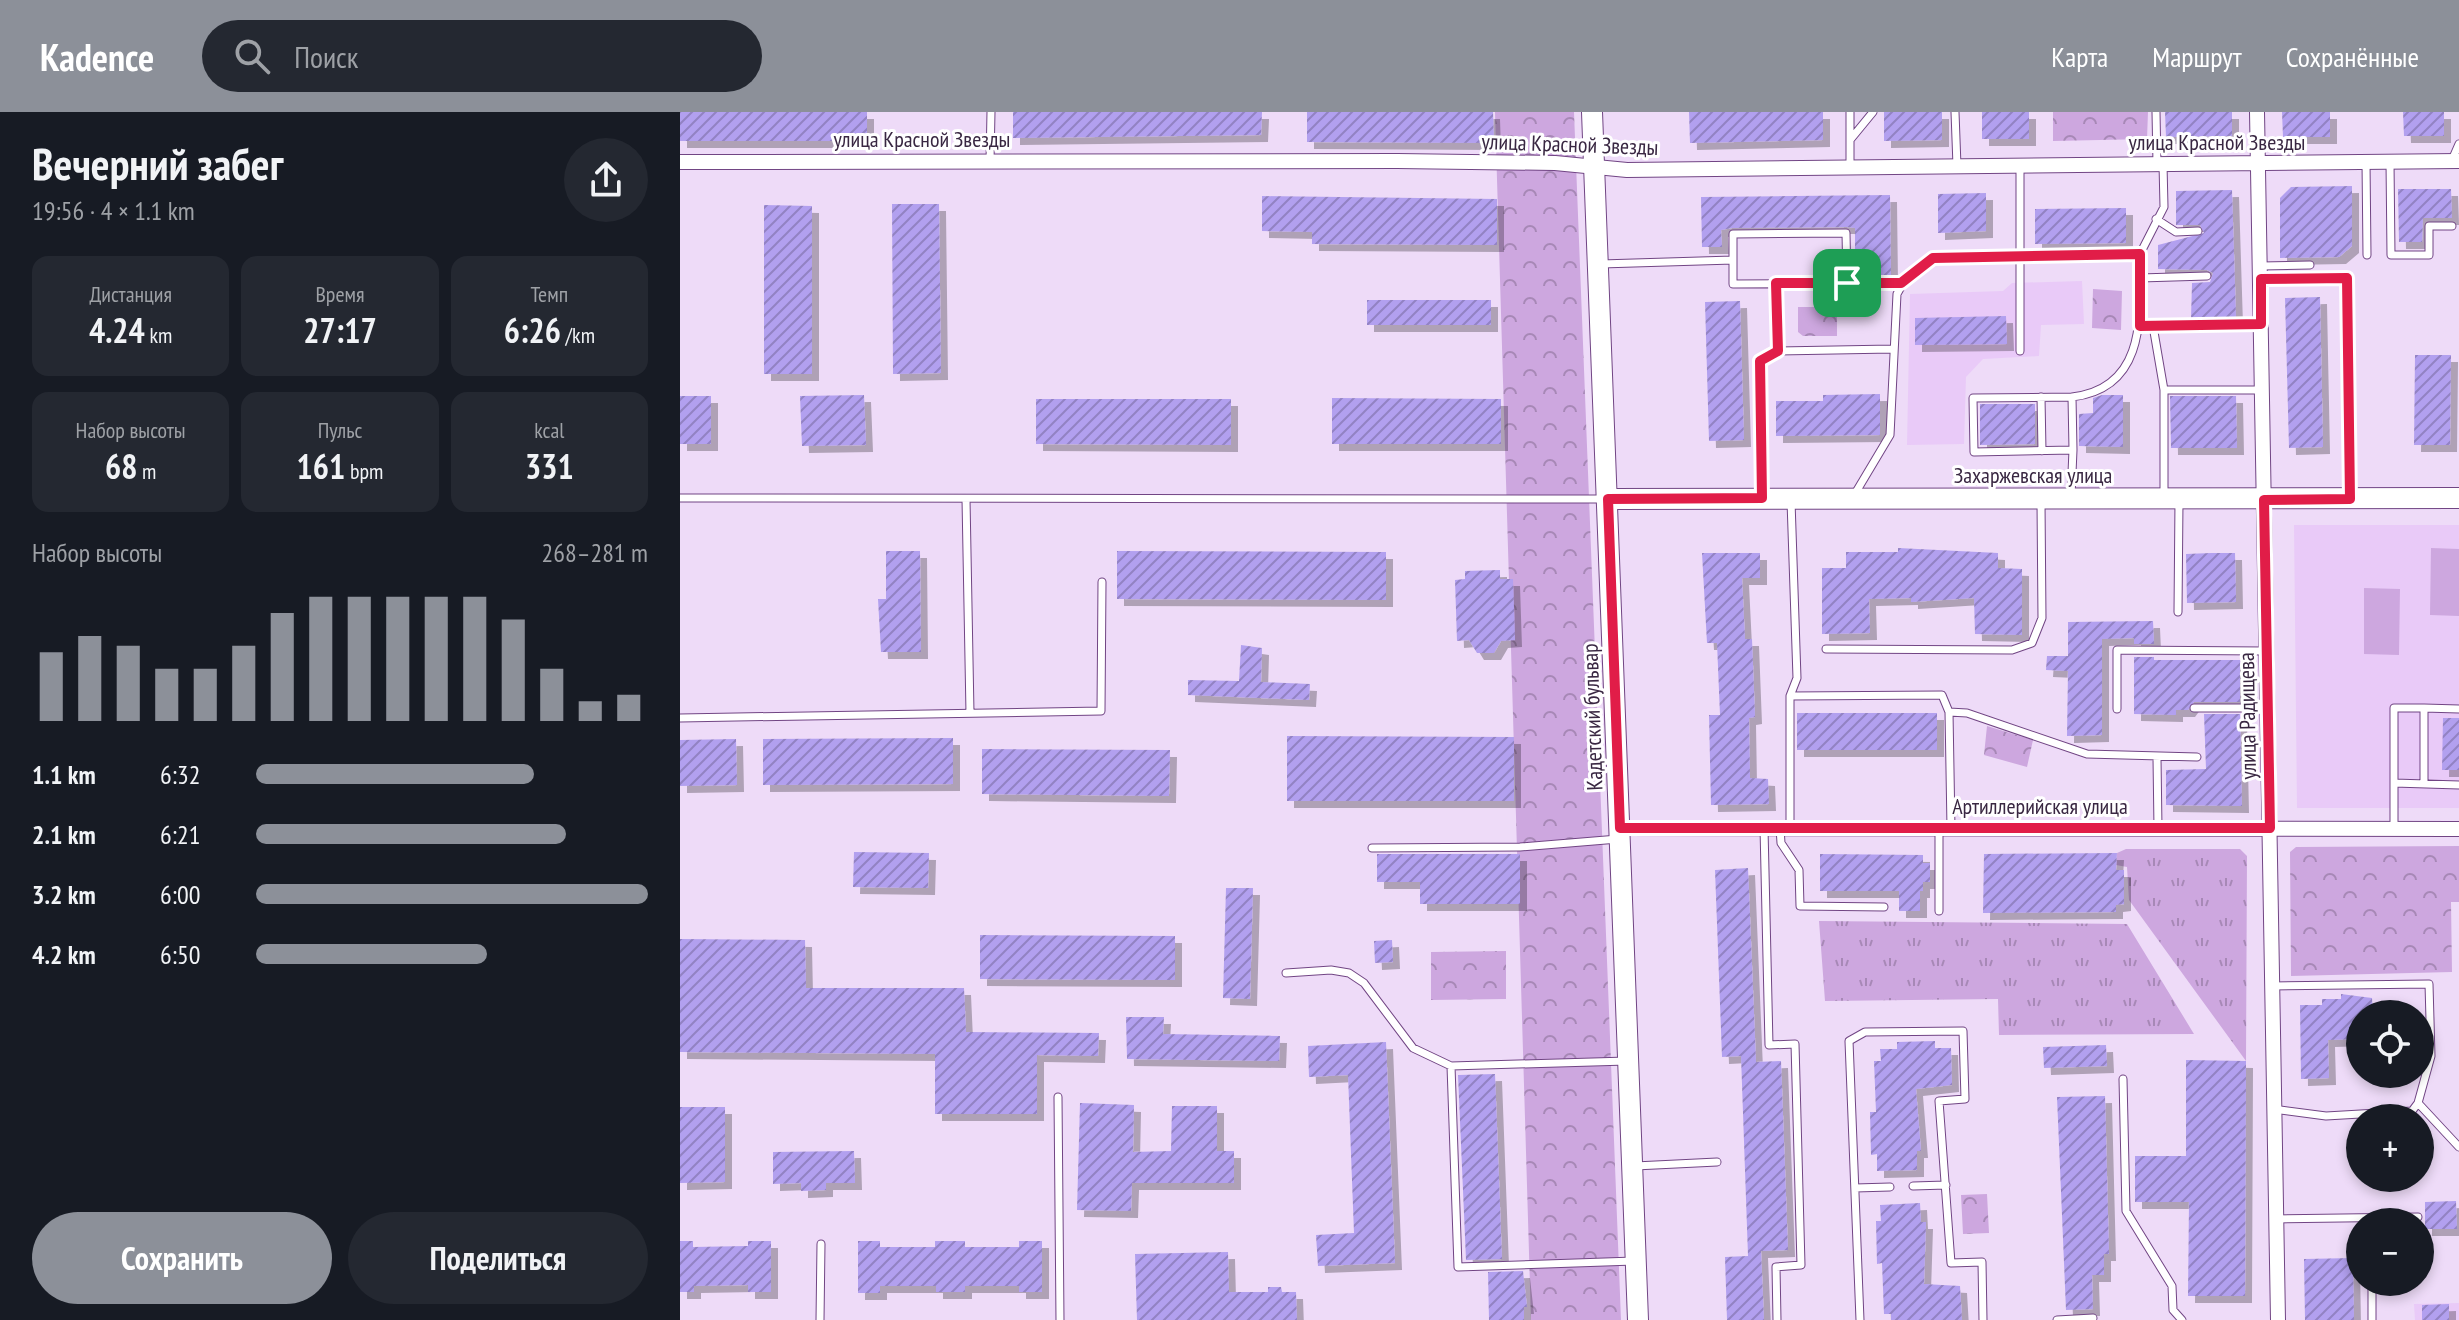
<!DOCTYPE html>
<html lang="ru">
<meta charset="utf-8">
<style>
:root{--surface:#171b24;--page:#242831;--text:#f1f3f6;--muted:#9ea1a6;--accent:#8c9099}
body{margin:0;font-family:"PT Sans Narrow",sans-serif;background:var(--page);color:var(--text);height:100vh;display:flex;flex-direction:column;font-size:30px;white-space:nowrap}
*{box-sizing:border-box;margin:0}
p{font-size:26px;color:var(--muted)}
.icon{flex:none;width:44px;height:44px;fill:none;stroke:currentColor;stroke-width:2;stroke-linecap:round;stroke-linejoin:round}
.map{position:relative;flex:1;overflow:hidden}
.sheet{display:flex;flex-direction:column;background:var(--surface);width:680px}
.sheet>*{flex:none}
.fabs{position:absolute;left:1666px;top:888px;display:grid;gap:16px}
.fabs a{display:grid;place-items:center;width:88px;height:88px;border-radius:50%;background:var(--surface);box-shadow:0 4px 12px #0003;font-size:40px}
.pin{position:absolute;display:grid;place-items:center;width:68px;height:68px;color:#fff;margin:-34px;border-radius:16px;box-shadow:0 4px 12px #0006}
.round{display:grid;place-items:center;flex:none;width:84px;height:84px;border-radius:42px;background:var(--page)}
.headline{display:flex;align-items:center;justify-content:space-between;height:136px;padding:0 32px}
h1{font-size:44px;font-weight:600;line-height:60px}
.metrics{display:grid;grid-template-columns:repeat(3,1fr);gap:12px;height:136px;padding:8px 32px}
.metrics div{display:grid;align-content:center;border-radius:16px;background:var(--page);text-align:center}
.metrics b{font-size:34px;font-weight:600}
.metrics small{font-size:22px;font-weight:400}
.metrics p{font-size:22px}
.chart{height:224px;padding:16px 32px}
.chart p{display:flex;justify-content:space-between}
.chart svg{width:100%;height:144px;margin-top:8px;stroke:var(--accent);stroke-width:6}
.primary-button{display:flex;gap:16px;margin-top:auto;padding:16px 32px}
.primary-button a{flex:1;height:92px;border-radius:48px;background:var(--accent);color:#fff;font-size:32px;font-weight:600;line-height:92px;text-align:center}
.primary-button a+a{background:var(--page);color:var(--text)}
ul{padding:0 32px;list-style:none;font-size:26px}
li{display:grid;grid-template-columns:128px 96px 1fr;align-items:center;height:60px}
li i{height:20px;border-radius:10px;background:var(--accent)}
header{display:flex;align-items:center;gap:48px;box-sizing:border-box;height:112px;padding:0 40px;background:var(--accent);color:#fff}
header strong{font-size:38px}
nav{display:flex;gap:44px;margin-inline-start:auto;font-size:28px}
.search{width:560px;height:72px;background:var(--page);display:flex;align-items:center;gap:20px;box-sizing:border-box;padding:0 28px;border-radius:44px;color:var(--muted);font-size:30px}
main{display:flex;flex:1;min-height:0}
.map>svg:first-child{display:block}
.built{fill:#e9caf8}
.grass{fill:url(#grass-tufts)}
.park{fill:url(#park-crowns)}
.pitch{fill:#cda7df}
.building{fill:url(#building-hatch);filter:url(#shadow)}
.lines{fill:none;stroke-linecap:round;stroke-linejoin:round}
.lane-casing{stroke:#714584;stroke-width:9}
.street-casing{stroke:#714584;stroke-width:16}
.secondary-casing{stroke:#714584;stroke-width:22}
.lane{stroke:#fff;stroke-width:7}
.street{stroke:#fff;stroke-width:14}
.secondary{stroke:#fff;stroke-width:20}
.route-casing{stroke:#fff;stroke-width:16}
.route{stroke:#e11d48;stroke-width:10}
.labels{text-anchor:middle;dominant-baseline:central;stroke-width:6;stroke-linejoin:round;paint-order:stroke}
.street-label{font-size:22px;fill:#392742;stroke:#fff}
</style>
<header>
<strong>Kadence</strong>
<div class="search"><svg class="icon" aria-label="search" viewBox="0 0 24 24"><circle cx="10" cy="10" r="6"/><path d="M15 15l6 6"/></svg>Поиск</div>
<nav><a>Карта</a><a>Маршрут</a><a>Сохранённые</a></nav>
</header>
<main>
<section class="sheet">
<div class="headline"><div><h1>Вечерний забег</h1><p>19:56 · 4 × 1.1 km</p></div><a class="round"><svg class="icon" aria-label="share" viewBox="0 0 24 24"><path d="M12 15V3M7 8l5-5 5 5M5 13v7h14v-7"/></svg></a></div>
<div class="metrics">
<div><p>Дистанция</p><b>4.24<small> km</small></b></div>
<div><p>Время</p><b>27:17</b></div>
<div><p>Темп</p><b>6:26<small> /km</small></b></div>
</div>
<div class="metrics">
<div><p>Набор высоты</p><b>68<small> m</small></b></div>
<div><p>Пульс</p><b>161<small> bpm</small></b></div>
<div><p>kcal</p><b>331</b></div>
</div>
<div class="chart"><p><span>Набор высоты</span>268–281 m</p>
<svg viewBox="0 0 160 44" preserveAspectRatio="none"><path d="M5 44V23M15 44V18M25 44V21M35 44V28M45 44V28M55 44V21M65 44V11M75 44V6M85 44V6M95 44V6M105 44V6M115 44V6M125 44V13M135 44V28M145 44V38M155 44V36"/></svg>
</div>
<ul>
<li><b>1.1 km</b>6:32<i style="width:71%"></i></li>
<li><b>2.1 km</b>6:21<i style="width:79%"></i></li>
<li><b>3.2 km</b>6:00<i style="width:100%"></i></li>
<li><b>4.2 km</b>6:50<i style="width:59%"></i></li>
</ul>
<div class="primary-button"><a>Сохранить</a><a>Поделиться</a></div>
</section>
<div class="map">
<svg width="1779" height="1208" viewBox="0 0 1779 1208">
<defs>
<pattern id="grass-tufts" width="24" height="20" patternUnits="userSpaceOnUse" patternTransform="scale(2)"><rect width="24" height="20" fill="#cda7df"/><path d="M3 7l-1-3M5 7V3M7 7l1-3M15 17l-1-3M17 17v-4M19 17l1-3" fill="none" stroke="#a788b6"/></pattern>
<pattern id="park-crowns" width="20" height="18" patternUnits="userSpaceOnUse" patternTransform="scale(2)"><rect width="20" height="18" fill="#cda7df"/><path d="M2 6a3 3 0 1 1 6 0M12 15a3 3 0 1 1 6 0" fill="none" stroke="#a788b6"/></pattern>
<pattern id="building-hatch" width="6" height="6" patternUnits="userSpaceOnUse" patternTransform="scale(2)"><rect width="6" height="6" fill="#b2a0ef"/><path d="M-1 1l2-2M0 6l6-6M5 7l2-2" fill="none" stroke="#9282c3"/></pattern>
<filter id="shadow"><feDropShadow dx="7" dy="7" stdDeviation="0" flood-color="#0004"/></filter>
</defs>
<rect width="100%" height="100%" fill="#eedbf8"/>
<!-- built -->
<path class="built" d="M1402 169 1404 212 1361 213 1359 244 1303 247 1286 265 1284 332 1227 333 1230 182 1323 179 1332 171Z
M1614 413H1779V696H1617Z
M1779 1191V1208H1735L1734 1192Z"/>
<!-- grass -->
<path class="grass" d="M1446 737H1560L1567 744 1566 949 1449 788 1447 755 1436 753 1437 741Z
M1139 809 1447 812 1514 922 1319 923 1318 887 1145 889Z"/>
<!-- park -->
<path class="park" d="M815 0H894L941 1208H851Z
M1373 0H1468L1467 27 1373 29Z
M1413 177 1442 179 1441 218 1412 216Z
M1118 195H1157V224H1123L1118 220Z
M1307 614 1353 628 1347 655 1304 643Z
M1779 734V790H1771L1772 860 1611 864 1610 740 1616 735Z
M826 839V887L751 888V840Z
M1307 1082 1309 1121 1283 1122 1281 1083Z"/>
<!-- pitch -->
<path class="pitch" d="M1751 436 1779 437V504L1750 503Z
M1684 476 1720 477 1719 543 1684 542Z"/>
<!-- building -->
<path class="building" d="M0 0H187V29H0Z
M333 0H582L581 23 333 26Z
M627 0H813L814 31 627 30Z
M1009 0H1143V28L1010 31Z
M1204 0H1262V28L1204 29Z
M1302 0H1349V27H1302Z
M1485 0H1552V24L1486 25Z
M1602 0H1650V25H1603Z
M1723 0H1764V24H1724Z
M1672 74V134L1659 145 1600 146V86L1611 75Z
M1718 77H1771L1772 106H1743L1742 130H1719Z
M1552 78 1556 206 1511 207 1512 171 1530 170 1533 161 1527 158 1478 157V133L1524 121 1520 113H1496V79Z
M1306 81V119L1258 121V82Z
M1210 83 1211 165H1175V116L1167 115 1052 116 1041 118 1042 135H1022L1021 85Z
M582 84 817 87V133L632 132V120L582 119Z
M212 92H259L261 261 213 262Z
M84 93 132 94V262H84Z
M1446 96V131L1355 132V97Z
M1640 185 1643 335 1609 336 1605 186Z
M687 188H811V213H687Z
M1060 189 1064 328 1029 329 1025 190Z
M1326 204 1327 232 1235 233V206Z
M1735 243H1771L1770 333H1734Z
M1200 282V323L1096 324V289H1143V283Z
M184 283 186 333 122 334 120 284Z
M1422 283H1443V335L1399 334V302L1413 301V286Z
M0 284H31V332H0Z
M1490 284H1556L1557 336H1491Z
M652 286 821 287V332H652Z
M356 287H551V333L356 332Z
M1300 292H1355V332L1300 333Z
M1218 436 1318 441V456L1342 457V523L1295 522 1294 486 1231 490V486L1189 487 1190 521 1142 522V456H1166V440H1218Z
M206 439H240L241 540H201L198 487H206Z
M437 439 706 440V488L437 487Z
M1022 441H1080V466H1062L1065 527H1072L1075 605 1069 606 1070 666 1088 667 1089 692 1031 693 1029 603H1040L1037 531H1027Z
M1531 441H1555L1556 490 1507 491 1506 442Z
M820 458V467H833L835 528 821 529 814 541H797L789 528 777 529 775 468 785 467V459Z
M1473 509 1474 532H1454V526L1422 527V623L1387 624 1388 559 1366 558 1367 544H1388V510Z
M561 533 582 536 581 570 630 572 629 588 508 583V568L559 569Z
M1454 545H1474V548H1560V590H1514L1508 598H1496V603L1454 602Z
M1117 601H1257V638H1117Z
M1524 602H1560L1562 694 1486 693V658L1526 657Z
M1763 606H1779V658H1762Z
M607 624 834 625V689H607Z
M273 626V672L83 673V627Z
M56 627 57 673 0 674V628Z
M302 637 490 638 489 684 302 682Z
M174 740 249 741 248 776 173 775Z
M1437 741 1436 758H1444V792L1436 793V800L1303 801 1304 742Z
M697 742H840V792H740V770H697Z
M1140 742 1243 743V751H1250V770H1243V779H1240V799H1219V779H1140Z
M1068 756 1076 950 1101 949 1108 1138 1081 1139 1084 1208H1047L1045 1145 1068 1144 1061 944 1042 945 1035 758Z
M546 776H573L570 887 543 886Z
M300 823 495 824V868L300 867Z
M0 827 125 828 126 876H284L286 920 419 921 418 944 357 943V1002H255V942L0 940Z
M712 828 713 850 695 851 694 829Z
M1661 882 1692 886 1693 902H1680V927L1648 928 1649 966 1621 967 1620 893H1642V887H1661Z
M446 905H484L483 922 600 924 599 949 447 947Z
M1255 929V936H1271L1272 973 1236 977 1241 1039H1237V1058L1197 1059V1042L1191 1043 1190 1000H1196L1194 949H1201L1200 937H1217V930Z
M706 930 715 1151 638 1154 636 1123 674 1121 668 963 629 965 628 934Z
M1426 933 1427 954 1364 956 1363 935Z
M1506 948 1566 949 1565 1184H1508L1509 1090H1455V1044H1506Z
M815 962 822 1147 786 1148 778 963Z
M1425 984 1429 1142H1424V1163H1412L1413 1197 1386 1198 1377 985Z
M400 991 454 993 453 1040 491 1039 492 994H537V1039H554V1071H452L451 1099 397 1098Z
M0 995H45V1070L0 1071Z
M174 1039 175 1071H146V1078L121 1079V1071L93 1072V1040Z
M1776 1089 1777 1117H1745V1090Z
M1240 1091 1241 1110H1246L1244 1172 1280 1174 1282 1208H1211V1202H1204L1202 1151 1197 1152 1196 1109H1201L1200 1093Z
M0 1129H13V1135L68 1134V1129H91V1180H68V1173L14 1174V1180H0Z
M178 1129H200V1135H255V1129H285V1135H339V1129H362V1180H339V1174H285V1180H256V1174H200V1181H178Z
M548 1140 549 1180H588V1175H601L602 1180H616L617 1208H457L455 1142Z
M1673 1146 1674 1208H1625L1624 1147Z
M843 1159 847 1195H844V1208H809L808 1160Z
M1769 1192V1208H1742V1193Z"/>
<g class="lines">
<!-- lane casing -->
<g class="lane-casing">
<path id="lane" d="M1170 0V28
M1275 0 1277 54
M1476 0 1477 52
M1772 48 1779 32
M310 49 311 0
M1686 50 1687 143
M1710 50 1711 143H1749V114H1772
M1170 55V28L1193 0
M1476 107 1496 120 1518 119
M1053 148V122L1166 121 1167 171
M921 152 1053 148V172L1221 171
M1581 154 1630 153
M1460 166 1527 164
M1581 167 1667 166 1670 386
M1096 171 1098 239 1212 237
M1460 214 1581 212
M1473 214 1484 278
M1340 239V53
M1361 285 1362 339
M1393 338 1392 285C1469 276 1460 199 1460 142
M1391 384 1393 338 1294 340 1293 286 1392 285
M1173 385 1210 323 1217 182 1227 164 1253 146 1460 142 1484 95 1483 52
M1484 385V278H1581
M0 386 926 387
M1082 386 1080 249 1098 239
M286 387 290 601
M1498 500 1499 389
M1146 537 1332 538 1352 531 1362 506 1361 390
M1110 584 1262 583 1269 600 1287 601 1407 642 1517 645
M1514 596H1586
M1744 596 1779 597
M1437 597V538L1585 539
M1269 600 1271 716
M0 606 421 599 422 470
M1477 646 1478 716
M1714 671V596H1744V672
M1110 715V584L1117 566 1111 389
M1084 716 1089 933 1115 932 1121 1153 1096 1155 1097 1208
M1100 716 1101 731 1119 758 1120 794 1204 795
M1714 716V671L1779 673
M692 736 840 735 938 727
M1259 799V717
M606 861 651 858 669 861 684 871 733 936 771 954 947 949
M1591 874 1749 872 1751 944 1738 991 1732 999 1646 1004 1593 997
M771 954 778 1155 954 1149
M1443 967 1446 1099 1492 1174 1493 1198 1502 1208
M378 985 380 1208
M1738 991 1779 1035
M955 1054 1037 1050
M1233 1074 1266 1073
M1175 1076 1210 1075
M1596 1107 1738 1105
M1692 1170V1208
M140 1208 141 1132
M1180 1208 1169 929 1185 920 1283 919 1285 987 1259 989 1271 1151 1302 1150 1303 1208
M1377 1208 1413 1206"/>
</g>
<!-- street casing -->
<g class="street-casing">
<path id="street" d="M1577 0 1598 1208
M0 50 717 49 875 51 947 58 1779 49
M940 716 1779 717"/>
</g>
<!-- secondary casing -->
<g class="secondary-casing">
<path id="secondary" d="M912 0 958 1208
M928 387 1779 386"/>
</g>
<!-- lane -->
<use href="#lane" class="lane"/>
<!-- street -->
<use href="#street" class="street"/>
<!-- secondary -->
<use href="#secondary" class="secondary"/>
</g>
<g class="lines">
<!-- route casing -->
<g class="route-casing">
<path id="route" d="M1460 142V214L1581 212V167L1667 166 1670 387 1584 388 1590 716H940L928 387 1082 386 1080 249 1098 239 1096 171H1221L1253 146Z"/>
</g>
<!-- route -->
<use href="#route" class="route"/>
</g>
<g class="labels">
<!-- street labels -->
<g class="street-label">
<text x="242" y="27">улица Красной Звезды</text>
<text x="1537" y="30">улица Красной Звезды</text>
<text transform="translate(890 32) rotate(2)">улица Красной Звезды</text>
<text x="1353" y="363">Захаржевская улица</text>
<text transform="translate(1567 604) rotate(-91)">улица Радищева</text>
<text transform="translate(912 605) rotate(-92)">Кадетский бульвар</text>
<text x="1360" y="694">Артиллерийская улица</text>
</g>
</g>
</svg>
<div class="fabs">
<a><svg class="icon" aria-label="locate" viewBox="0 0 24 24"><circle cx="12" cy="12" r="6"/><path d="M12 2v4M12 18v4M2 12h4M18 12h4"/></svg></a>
<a>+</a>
<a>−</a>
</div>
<div class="pin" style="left:1167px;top:171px;background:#1e9e55"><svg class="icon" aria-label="arrive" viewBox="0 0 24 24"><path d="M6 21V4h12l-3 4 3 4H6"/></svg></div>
</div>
</main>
